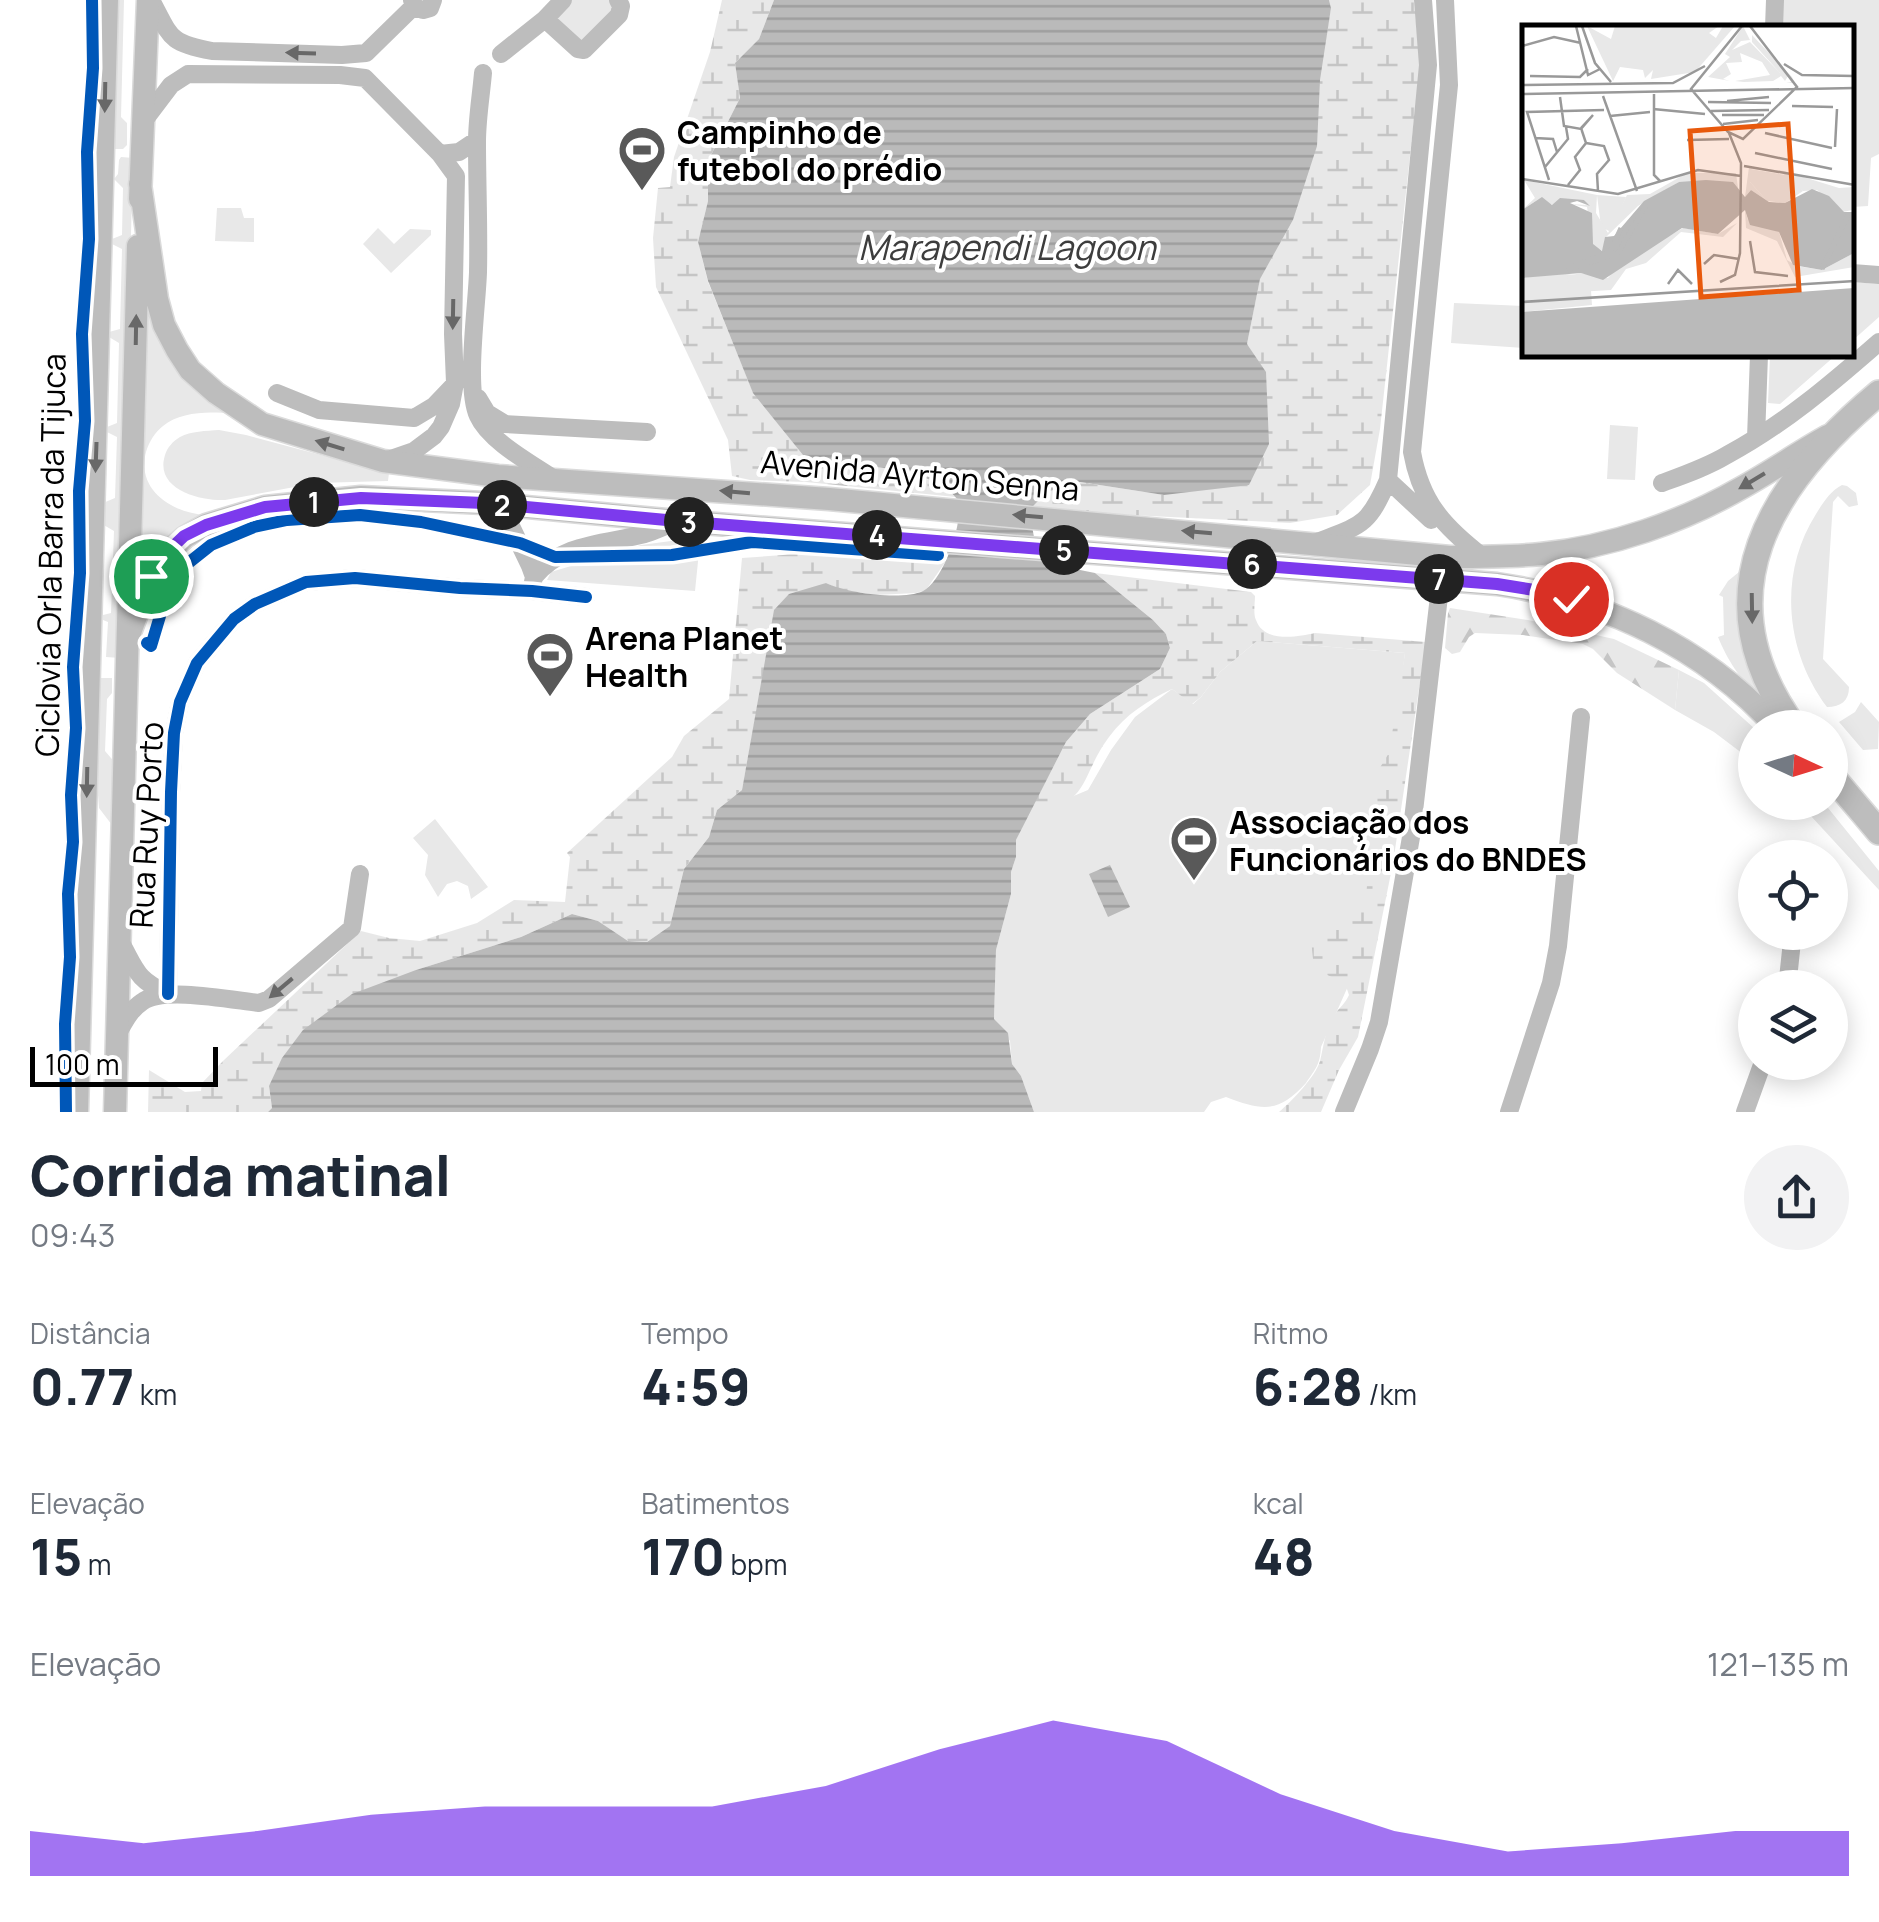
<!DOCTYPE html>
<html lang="pt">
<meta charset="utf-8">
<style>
:root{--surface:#fff;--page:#f2f2f3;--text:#1f2937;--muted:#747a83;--accent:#7c3aed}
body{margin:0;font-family:Manrope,sans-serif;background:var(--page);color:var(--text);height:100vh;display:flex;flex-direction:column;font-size:38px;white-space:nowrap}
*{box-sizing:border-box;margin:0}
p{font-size:32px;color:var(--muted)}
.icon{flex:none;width:55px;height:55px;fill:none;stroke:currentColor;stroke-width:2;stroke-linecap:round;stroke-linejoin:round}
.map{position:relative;height:1112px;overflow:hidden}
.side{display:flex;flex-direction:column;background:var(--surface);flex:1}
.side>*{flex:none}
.needle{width:65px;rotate:94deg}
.buttons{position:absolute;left:1738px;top:710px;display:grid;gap:20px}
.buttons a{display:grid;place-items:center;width:110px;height:110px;border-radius:50%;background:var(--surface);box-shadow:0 5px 25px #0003;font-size:50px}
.scale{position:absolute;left:30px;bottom:25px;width:188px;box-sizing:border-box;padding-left:10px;border:5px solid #000;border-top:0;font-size:28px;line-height:35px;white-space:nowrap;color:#000;-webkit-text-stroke:8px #fff;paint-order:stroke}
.pin{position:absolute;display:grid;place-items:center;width:85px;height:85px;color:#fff;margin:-42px;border:5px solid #fff;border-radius:50%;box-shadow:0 2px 10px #0007}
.km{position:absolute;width:50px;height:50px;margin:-25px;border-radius:50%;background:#222;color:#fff;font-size:28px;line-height:50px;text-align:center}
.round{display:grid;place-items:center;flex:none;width:105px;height:105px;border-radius:52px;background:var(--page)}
.summary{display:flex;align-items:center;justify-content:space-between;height:170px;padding:0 30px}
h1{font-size:55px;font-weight:800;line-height:75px}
.stats{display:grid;grid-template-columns:repeat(3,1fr);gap:15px;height:170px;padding:10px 30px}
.stats div{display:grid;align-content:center}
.stats b{font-size:50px;font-weight:800}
.stats small{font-size:28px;font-weight:400}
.stats p{font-size:28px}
.chart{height:280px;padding:20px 30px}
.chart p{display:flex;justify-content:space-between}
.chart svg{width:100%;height:180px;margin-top:10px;fill:var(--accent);opacity:.7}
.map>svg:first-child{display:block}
.green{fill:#e8e8e8}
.forest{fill:url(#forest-firs)}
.wetland{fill:url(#wetland-marsh)}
.water{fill:url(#water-rules)}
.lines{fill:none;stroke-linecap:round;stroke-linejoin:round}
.major-casing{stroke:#dbdbdb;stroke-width:25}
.highway-casing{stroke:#dbdbdb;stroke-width:28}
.minor{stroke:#bdbdbd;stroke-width:18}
.major{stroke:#bdbdbd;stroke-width:22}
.highway{stroke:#bdbdbd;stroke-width:25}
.cycleway-casing{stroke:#fff;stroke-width:19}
.cycleway{stroke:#0057b8;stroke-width:12}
.oneway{fill:#686868}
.route-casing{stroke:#fff;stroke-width:20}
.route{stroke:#7c3aed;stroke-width:12}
.labels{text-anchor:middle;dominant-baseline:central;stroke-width:8;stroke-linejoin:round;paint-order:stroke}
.poi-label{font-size:32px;font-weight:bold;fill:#000;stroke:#fff;text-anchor:start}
.street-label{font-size:32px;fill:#000;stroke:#fff}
.water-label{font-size:35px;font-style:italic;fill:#3d3d3d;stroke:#fff}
.inset-river{fill:none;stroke:#bababa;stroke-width:5}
.inset-road{fill:none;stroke:#999;stroke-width:2.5}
.view{fill:#e8590c;fill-opacity:0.15;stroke:#e8590c;stroke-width:5}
.inset-edge{fill:none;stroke:#000;stroke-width:5}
</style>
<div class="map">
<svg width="1879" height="1112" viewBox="0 0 1879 1112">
<defs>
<pattern id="forest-firs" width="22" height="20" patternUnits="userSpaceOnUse" patternTransform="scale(2.5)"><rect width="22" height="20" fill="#e8e8e8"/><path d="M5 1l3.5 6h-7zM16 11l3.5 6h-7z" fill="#c5c5c5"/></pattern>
<pattern id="wetland-marsh" width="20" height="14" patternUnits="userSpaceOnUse" patternTransform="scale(2.5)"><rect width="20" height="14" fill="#e8e8e8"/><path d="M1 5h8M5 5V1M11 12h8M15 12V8" fill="none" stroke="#c5c5c5"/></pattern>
<pattern id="water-rules" width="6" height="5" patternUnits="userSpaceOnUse" patternTransform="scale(2.5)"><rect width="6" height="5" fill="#bababa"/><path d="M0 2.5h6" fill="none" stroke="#9e9e9e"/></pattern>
</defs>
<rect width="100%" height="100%" fill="#fff"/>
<!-- green -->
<path class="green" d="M115 0H124L121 117 127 123V145L123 149H112Z
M572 0H610L619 9 584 47 554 20Z
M1783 0H1879V154L1871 158 1868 206 1852 207V28H1782Z
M121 157 133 158 120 658 106 657 108 622 103 620V615L111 613 114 531 102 524 103 503 115 498 117 437 107 432V427L117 423 119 343 109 337V332L120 329 122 249 112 244V239L122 235 123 188 114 179 118 174 119 160Z
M217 208H241L244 218H254V242L215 241Z
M378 228 394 244 410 229 431 230V235L391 273 363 244Z
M1852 282 1879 284V317L1852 341Z
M146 292 231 414C210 411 180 412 163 426 155 432 149 442 146 452 136 490 172 513 206 515L142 570 140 530Z
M1454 303 1524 306V348L1451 343Z
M1770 355H1836L1780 404 1768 403Z
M1610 425 1638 427 1635 480 1607 479Z
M219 430 246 435 389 473 388 481 316 483 225 500C201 501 154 490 165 455 167 448 173 441 180 437 191 431 206 431 219 430Z
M1842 485 1847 486 1856 493 1858 505 1849 507 1838 496 1833 502 1823 659 1849 687C1849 701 1841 707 1827 707 1785 651 1778 574 1816 514 1823 503 1830 491 1842 485Z
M671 541H698L700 542 695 591 547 580 551 572 641 545Z
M1739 572 1740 624 1748 664 1760 696C1742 684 1726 657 1718 637L1724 635 1723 597 1719 595 1728 581Z
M1257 641 1405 653 1369 939 1321 1047C1320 1065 1316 1068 1306 1083 1279 1112 1265 1112 1226 1097L1211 1102 1204 1112H1034L1021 1076 1012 1064 1010 1041 994 1019 996 950 1011 894V872L1016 857V840L1028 815 1088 790 1111 750 1135 717 1172 689 1193 704 1201 697 1220 672Z
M1679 670 1704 683 1755 729V763L1714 732 1675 710Z
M98 678H112V693L107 699 105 751 117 765 115 829 99 808 95 756Z
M1861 702 1879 722 1878 749 1863 750 1839 722 1855 712Z
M1799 803H1824L1879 871V890Z
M435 819 488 887 471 899 468 886 457 881 447 884 438 897 425 875 428 855 413 838Z"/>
<!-- forest -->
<path class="forest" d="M1450 608 1528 620 1614 639 1679 670 1675 710 1617 673 1593 649 1583 644 1523 635 1475 633 1469 637 1460 652 1452 654 1445 648 1448 613Z"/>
<!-- wetland -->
<path class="wetland" d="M722 0H774L759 39 735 63 740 98 708 161V201L698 242 708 282 753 392 807 460C853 465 921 464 956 497L806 482 750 480 732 476 728 440 656 287 653 238 658 188 670 187 674 157 710 52Z
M1329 0H1414L1420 65 1380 429 1370 485 1337 515 1290 523 1028 510 1047 492 1080 482 1164 495 1266 373 1247 344 1260 278 1293 220 1331 8Z
M797 554 946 561 926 590 916 593 876 595 841 590 826 583 775 610 742 790 717 810 709 837 684 869 670 926 647 942 628 941 598 921 572 914 521 937 416 970 269 1086 272 1108 268 1112H148L149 1070 185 1092 201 1091 202 1083 224 1060 361 931 389 938 420 941 477 923 514 900 565 902 570 857 567 853 672 757 684 736 729 699 742 558Z
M1095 573 1251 592 1255 596C1255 603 1253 614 1256 620 1264 643 1297 637 1315 633L1426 642 1393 863 1358 1037 1339 1070 1321 1112H1279C1291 1102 1316 1076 1320 1061 1324 1046 1325 1028 1335 1014 1340 1007 1345 1004 1349 995L1345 983 1314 969 1311 939 1334 919 1354 917 1366 898 1376 774 1389 753 1405 653 1257 641 1220 672 1201 697 1192 704 1172 689C1147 701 1126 714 1109 737 1078 779 1093 803 1028 815L1066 742 1090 714 1160 669 1170 648 1166 634 1153 620Z"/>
<!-- water -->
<path class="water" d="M774 0H1329L1331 8 1320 80 1317 146 1293 220 1260 279 1247 344 1266 372 1269 444 1249 485 1164 495 1080 482 1047 492 1029 510 1034 537 1060 566 1095 573 1153 620 1166 634 1170 648 1160 669 1090 714 1066 742 1016 840V857L1011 872V894L996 950 994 1019 1008 1033 1012 1064 1021 1076 1034 1112H268L272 1108 269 1086 282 1058 303 1030 352 994 416 970 521 937 572 914 598 921 628 941 647 942 670 926 684 869 709 837 717 810 742 790 774 610 789 594 826 583C847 593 902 601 923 591 943 581 964 522 958 501 956 497 952 493 948 490 918 466 846 464 807 460L753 393 708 281 698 242 708 201V161L740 98 735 63 759 39Z
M1110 865 1130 907 1108 917 1089 874Z"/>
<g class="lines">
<!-- major casing -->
<g class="major-casing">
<path id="major" d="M140 184 157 299 164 325 177 350 190 370 216 393 262 424 383 461 498 476 829 499 1450 557C1480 557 1511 557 1541 554 1611 547 1682 522 1743 487 1772 471 1799 452 1828 436
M140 199 148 0
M128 638 151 576 159 561 185 537 206 525 265 507 361 497 484 503 677 521 1497 584C1604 600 1704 647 1777 728
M77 1112 107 0
M115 1112 138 246"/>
</g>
<!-- highway casing -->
<g class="highway-casing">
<path id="highway" d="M1795 728C1698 595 1771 483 1879 393
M1830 774 1879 832"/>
</g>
<!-- minor -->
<path class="minor" d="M151 0C171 37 168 43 212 51L342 55 366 53 414 6
M412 0 414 7 423 10 430 8 433 0
M1445 0 1449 85 1412 452C1421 502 1443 526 1483 557
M545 19 578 49 584 50 619 15 621 6 618 0
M1774 28 1775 0
M501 54 545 19 563 0
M483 73C481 96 477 119 477 142 477 185 479 228 478 272 477 306 465 388 478 416 489 441 532 464 554 479
M143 122 171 85 188 74 340 75 365 78 440 154 456 176 453 334 455 383 451 404 441 427 434 436 414 451 388 460
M440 154 459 152 477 140
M1852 273 1879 275
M277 393 319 410 414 418 434 406 455 384
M478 398 487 413 505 424 647 432
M1756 438 1759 355
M1388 480 1431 520
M1662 483C1684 475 1707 467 1727 455 1783 425 1831 384 1879 342
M501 505 530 566 534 577 532 587
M1317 542C1362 525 1368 526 1388 480L1428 65 1423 0
M534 577C561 543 605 544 645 534 655 531 665 526 675 522
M1798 858V852
M120 941C136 969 136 980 167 993
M1787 988 1793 932
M168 994 171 792 174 733 180 702 197 663 234 619 255 604 306 582 355 578 460 588 532 591 586 597
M118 1033C125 1021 130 1010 142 1002 162 986 232 1000 259 1003L269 999 352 928 360 874
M1344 1112 1370 1049 1379 1022 1411 837 1441 579
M1509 1112 1551 983 1558 946 1581 717
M1745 1112 1763 1062"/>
<!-- major -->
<use href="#major" class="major"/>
<!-- highway -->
<use href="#highway" class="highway"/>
<!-- cycleway casing -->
<g class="cycleway-casing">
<path id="cycleway" d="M147 643 151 646 160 616 161 606 177 572 211 545 254 527 287 520 360 515 421 522 520 543 555 557 672 555 752 542 938 555
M168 994 171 792 174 733 180 702 197 663 234 619 255 604 306 582 355 578 460 588 532 591 586 597
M66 1112 65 1024 70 957 68 894 73 842 71 795 76 728 73 667 80 573 79 491 85 421 82 334 89 239 87 152 93 68 92 0"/>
</g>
<!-- cycleway -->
<use href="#cycleway" class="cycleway"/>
</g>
<!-- one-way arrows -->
<defs><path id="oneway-solid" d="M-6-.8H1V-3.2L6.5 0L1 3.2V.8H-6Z" transform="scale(2.5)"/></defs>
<g class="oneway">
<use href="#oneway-solid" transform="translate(301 53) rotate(-178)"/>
<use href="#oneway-solid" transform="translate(105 97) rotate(91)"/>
<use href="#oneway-solid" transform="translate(453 314) rotate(91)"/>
<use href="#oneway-solid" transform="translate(136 330) rotate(-89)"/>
<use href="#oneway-solid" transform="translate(330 445) rotate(-163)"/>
<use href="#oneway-solid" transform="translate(96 457) rotate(92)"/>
<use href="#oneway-solid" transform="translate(1752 481) rotate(149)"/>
<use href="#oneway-solid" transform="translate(735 492) rotate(-175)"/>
<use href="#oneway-solid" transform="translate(1028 516) rotate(-175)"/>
<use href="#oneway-solid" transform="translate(1197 532) rotate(-175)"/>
<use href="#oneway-solid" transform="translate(1752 608) rotate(89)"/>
<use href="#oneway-solid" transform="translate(87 782) rotate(91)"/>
<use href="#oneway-solid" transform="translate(281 988) rotate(140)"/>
</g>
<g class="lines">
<!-- route casing -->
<g class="route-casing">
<path id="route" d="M151 576 159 560 184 536 206 525 265 507 361 498 484 503 677 521 1497 584 1534 590 1571 599"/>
</g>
<!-- route -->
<use href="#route" class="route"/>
</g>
<!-- icons -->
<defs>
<g id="stadium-pin" transform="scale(2.5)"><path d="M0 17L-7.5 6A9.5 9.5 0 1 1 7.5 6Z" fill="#595959" stroke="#fff"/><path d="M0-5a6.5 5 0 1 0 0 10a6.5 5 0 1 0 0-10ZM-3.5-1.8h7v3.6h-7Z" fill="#fff"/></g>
</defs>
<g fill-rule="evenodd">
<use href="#stadium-pin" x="642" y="150"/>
<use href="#stadium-pin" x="550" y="656"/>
<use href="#stadium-pin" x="1194" y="840"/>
</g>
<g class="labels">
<!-- poi labels -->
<g class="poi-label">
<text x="677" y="132">Campinho de<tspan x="677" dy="37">futebol do prédio</tspan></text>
<text x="585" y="638">Arena Planet<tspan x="585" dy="37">Health</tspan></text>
<text x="1229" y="822">Associação dos<tspan x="1229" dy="37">Funcionários do BNDES</tspan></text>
</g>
<!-- street labels -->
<g class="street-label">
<text transform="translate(920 475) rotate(5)">Avenida Ayrton Senna</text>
<text transform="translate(50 555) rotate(-89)">Ciclovia Orla Barra da Tijuca</text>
<text transform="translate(146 825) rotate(-87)">Rua Ruy Porto</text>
</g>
<!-- water labels -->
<g class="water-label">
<text x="1007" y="247">Marapendi Lagoon</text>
</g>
</g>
<!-- overview -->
<g transform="translate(1522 25)">
<rect width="332" height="332" fill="#fff"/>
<path d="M221 1 228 15 219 16 210 25 228 17 259 49 230 17V10L270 52 273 58H264L270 57 266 51 263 56 259 51 251 56 222 57 213 56 248 50 240 37 218 28 220 37 204 38 209 49 201 54 208 56 186 52 208 32 203 29ZM228 144 269 151 281 166 263 178 245 176 228 157ZM75 170 104 172 89 207 79 202ZM31 248 68 251 70 280 0 287V253Z" fill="#e8e8e8"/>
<path d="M65 1 89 14 93 1H197L187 8 194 13 201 1H213L173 47 129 54 131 45 123 53 121 45 98 42 91 56Z" fill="#e8e8e8"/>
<path d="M227 142 262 146 317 163 332 162 330 185 321 187 295 165 281 166 259 147 229 144 228 157 245 176 229 165 223 172ZM165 148H214L218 178 202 160 157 157 116 181 83 213 81 226 71 221 65 182 48 179 65 180 62 175 31 180 17 174 0 185 13 173 2 155 75 170 74 188 86 208 105 170 128 169ZM223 185 226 195 257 207 265 235 275 241 300 245 332 228V242L273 252 255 216 224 203ZM215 198 201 212 159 207 124 238 104 244 89 265 55 267 54 256 47 257 45 251 59 248 86 253 100 237 161 203 196 209Z" fill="#e8e8e8"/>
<path d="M184 155 211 157 223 172 229 165 247 177 263 178 290 164 307 171 322 187H332V228L300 245 271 240 257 207 228 200 223 185 196 209 160 203 81 255 59 248 0 253V185L20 172 30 180 38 173 62 175 68 181 55 176 48 178 70 188 71 219 80 226 83 212 92 211 122 176 157 157ZM332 263V332H0V287Z" fill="#bababa"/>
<path class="inset-river" d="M47 243 88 227 99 203M300 244 326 190M45 245 96 228 124 180"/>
<path class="inset-road" d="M54 1 66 50 78 44M60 1 73 38 89 57M220 1 169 64 206 107 221 114 275 62 228 1M0 21 32 12 59 18M262 39 280 50 332 51M8 51 58 52 66 44M0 60 151 58 183 41M0 69 333 63M132 69V150L138 156M81 71 115 166M38 72 42 101 59 104 71 90 59 103M205 76 247 72M186 77 249 78M270 81 311 82M131 84 183 89M189 86 247 85M200 90H242M88 91 128 87M201 99 236 95M243 108 310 123M13 113 31 114 35 127M165 115 207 114M64 118 82 121 87 135 75 149 76 166M313 122 315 84M233 128 310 144M222 141 333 160M23 142 46 114 44 102M0 154 96 169 176 145 219 151M27 155 5 87 82 85M46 160 58 145 53 132 64 118 59 103M228 216 233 247 266 251M182 239 192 230 217 234M198 257 213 250 218 228 219 138 207 108M146 259 156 245 170 259M0 277 333 256"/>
<path class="view" d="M266 99 277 265 179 272 168 106Z"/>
<rect width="332" height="332" class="inset-edge"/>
</g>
</svg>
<div class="buttons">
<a><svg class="needle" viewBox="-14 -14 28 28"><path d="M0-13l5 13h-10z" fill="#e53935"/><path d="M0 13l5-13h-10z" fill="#747a83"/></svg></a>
<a><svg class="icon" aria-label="locate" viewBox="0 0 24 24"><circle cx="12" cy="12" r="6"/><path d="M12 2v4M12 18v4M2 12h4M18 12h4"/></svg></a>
<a><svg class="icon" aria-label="layers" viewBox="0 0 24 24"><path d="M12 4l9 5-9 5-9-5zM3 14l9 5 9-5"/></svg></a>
</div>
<div class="scale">100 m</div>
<div class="pin" style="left:151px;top:576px;background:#1e9e55"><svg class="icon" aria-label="arrive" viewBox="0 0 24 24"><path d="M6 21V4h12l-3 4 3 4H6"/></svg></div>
<div class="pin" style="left:1571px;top:599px;background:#d93025"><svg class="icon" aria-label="check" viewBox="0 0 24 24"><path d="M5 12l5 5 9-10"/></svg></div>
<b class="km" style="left:314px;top:502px">1</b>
<b class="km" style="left:502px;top:505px">2</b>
<b class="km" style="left:689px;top:522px">3</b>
<b class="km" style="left:877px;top:535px">4</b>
<b class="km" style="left:1064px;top:550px">5</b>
<b class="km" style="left:1252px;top:564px">6</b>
<b class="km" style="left:1439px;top:579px">7</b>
</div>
<section class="side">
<div class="summary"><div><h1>Corrida matinal</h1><p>09:43</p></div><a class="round"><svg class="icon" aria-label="share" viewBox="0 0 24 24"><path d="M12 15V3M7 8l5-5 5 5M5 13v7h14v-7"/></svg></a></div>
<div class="stats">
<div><p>Distância</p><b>0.77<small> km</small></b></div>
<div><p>Tempo</p><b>4:59</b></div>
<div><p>Ritmo</p><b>6:28<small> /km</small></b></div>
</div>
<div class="stats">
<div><p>Elevação</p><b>15<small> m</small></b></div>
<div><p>Batimentos</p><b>170<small> bpm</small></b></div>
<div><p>kcal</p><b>48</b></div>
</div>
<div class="chart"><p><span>Elevação</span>121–135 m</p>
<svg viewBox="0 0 160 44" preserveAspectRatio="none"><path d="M0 44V33L10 36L20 33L30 29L40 27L50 27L60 27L70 22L80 13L90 6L100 11L110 24L120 33L130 38L140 36L150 33L160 33V44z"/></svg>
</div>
</section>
